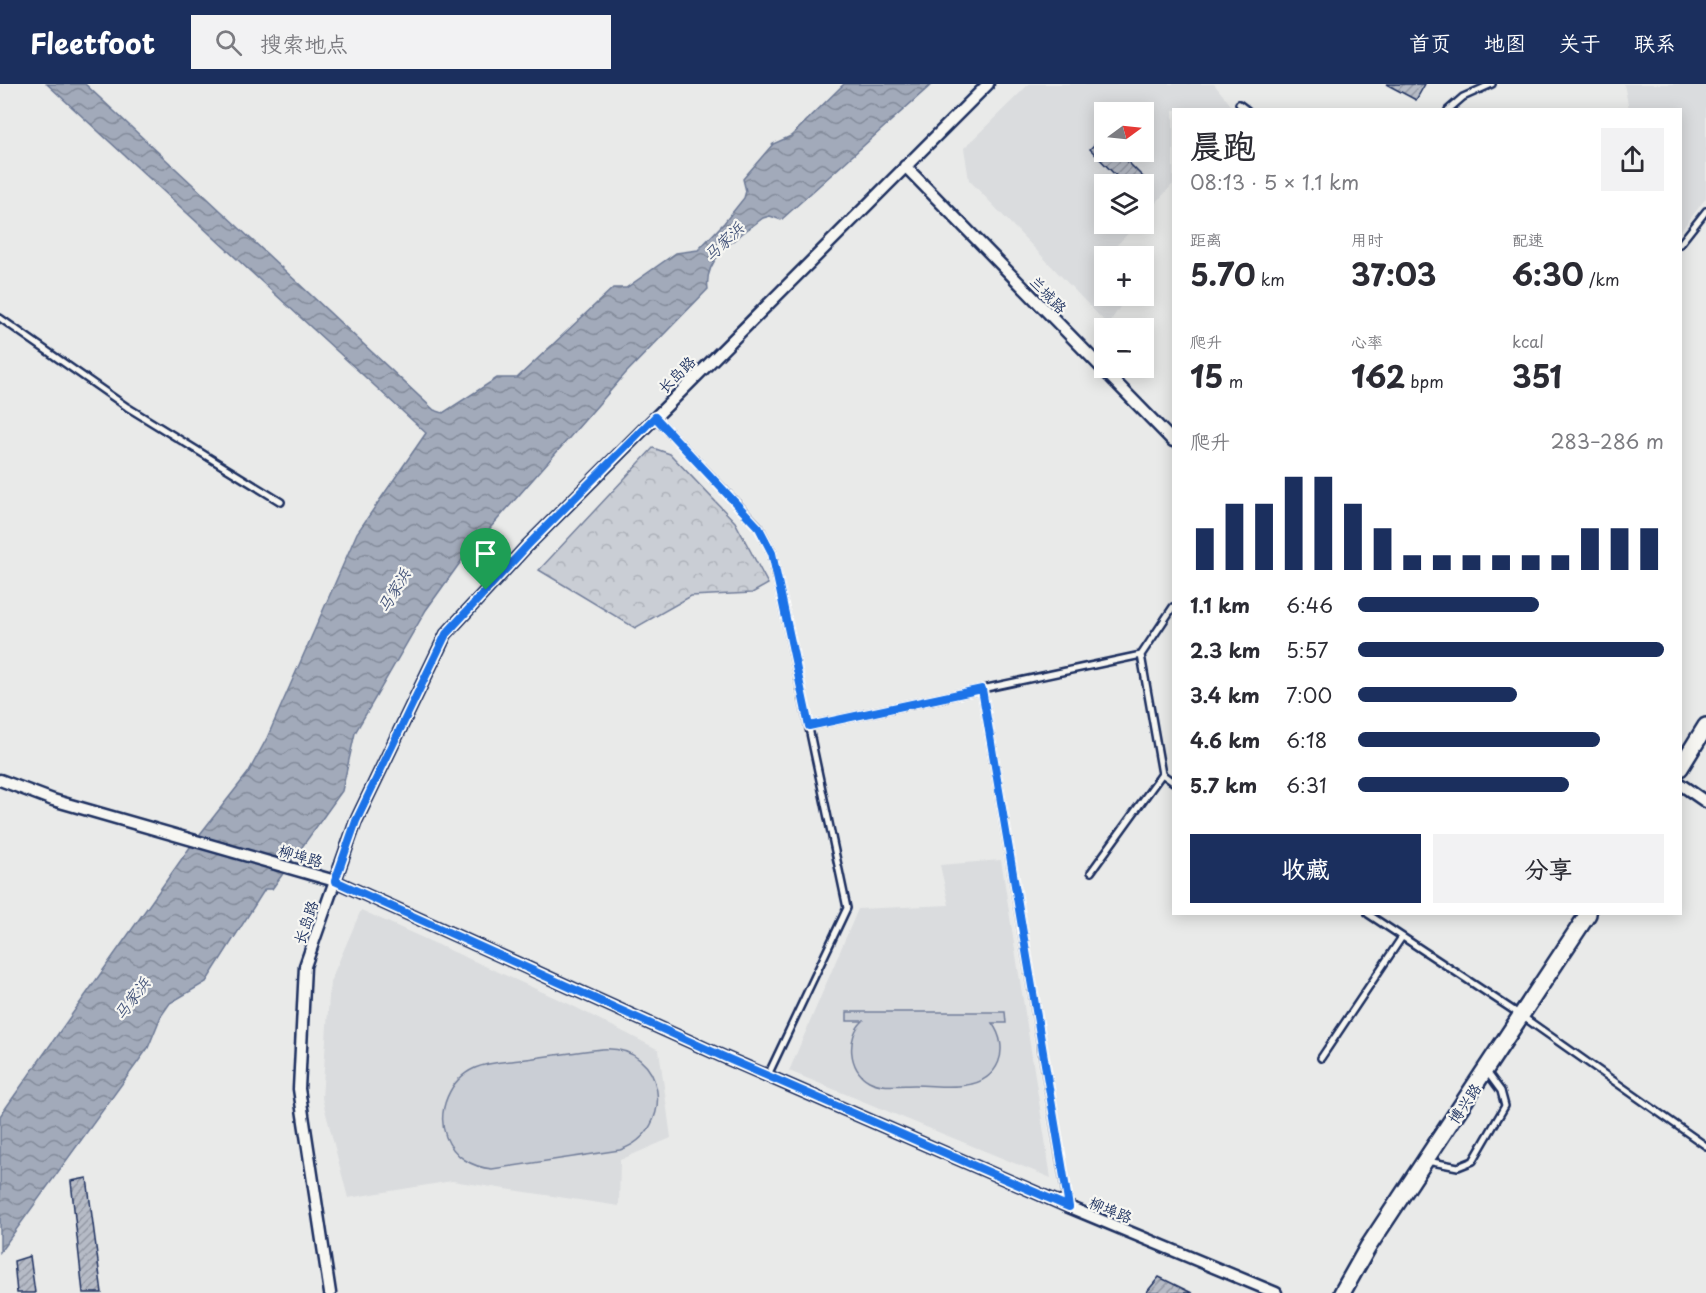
<!DOCTYPE html>
<html lang="zh">
<meta charset="utf-8">
<style>
:root{--surface:#fff;--page:#f2f2f3;--text:#2b2b33;--muted:#7c7c81;--accent:#1b2f5e}
body{margin:0;font-family:"Playpen Sans","LXGW WenKai TC",sans-serif;background:var(--page);color:var(--text);height:100vh;display:flex;flex-direction:column;font-size:22px;white-space:nowrap}
*{box-sizing:border-box;margin:0}
p{font-size:20px;color:var(--muted)}
.icon{flex:none;width:33px;height:33px;fill:none;stroke:currentColor;stroke-width:2;stroke-linecap:round;stroke-linejoin:round}
.map{position:relative;flex:1;overflow:hidden}
.details{position:absolute;left:1172px;top:24px;width:510px;height:807px;display:flex;flex-direction:column;background:var(--surface);border-radius:0px;box-shadow:0 3px 15px #0003}
.details>*{flex:none}
.needle{width:39px;rotate:75deg}
.tools{position:absolute;left:1094px;top:18px;display:grid;gap:12px}
.tools a{display:grid;place-items:center;width:60px;height:60px;border-radius:0px;background:var(--surface);box-shadow:0 3px 15px #0003;font-size:30px}
.pin{position:absolute;display:grid;place-items:center;width:51px;height:51px;color:#fff;margin:-62px -26px;border-radius:50% 50% 50% 0;rotate:-45deg;box-shadow:0 0 6px #0007}
.pin .icon{rotate:45deg}
.round{display:grid;place-items:center;flex:none;width:63px;height:63px;border-radius:0px;background:var(--page)}
.overview{display:flex;align-items:center;justify-content:space-between;height:102px;padding:0 18px}
h1{font-size:33px;font-weight:700;line-height:45px}
.figures{display:grid;grid-template-columns:repeat(3,1fr);gap:9px;height:102px;padding:6px 18px}
.figures div{display:grid;align-content:center}
.figures b{font-size:30px;font-weight:700}
.figures small{font-size:16px;font-weight:400}
.figures p{font-size:16px}
.chart{height:168px;padding:12px 18px}
.chart p{display:flex;justify-content:space-between}
.chart svg{width:100%;height:108px;margin-top:6px;stroke:var(--accent);stroke-width:6}
.primary-button{display:flex;gap:12px;margin-top:auto;padding:12px 18px}
.primary-button a{flex:1;height:69px;border-radius:0px;background:var(--accent);color:#fff;font-size:24px;font-weight:700;line-height:69px;text-align:center}
.primary-button a+a{background:var(--page);color:var(--text)}
ul{padding:0 18px;list-style:none;font-size:20px}
li{display:grid;grid-template-columns:96px 72px 1fr;align-items:center;height:45px}
li i{height:15px;border-radius:8px;background:var(--accent)}
header{display:flex;align-items:center;gap:36px;box-sizing:border-box;height:84px;padding:0 30px;background:var(--accent);color:#fff}
header strong{font-size:28px}
nav{display:flex;gap:33px;margin-inline-start:auto;font-size:21px}
.search{width:420px;height:54px;background:var(--page);display:flex;align-items:center;gap:15px;box-sizing:border-box;padding:0 21px;border-radius:0px;color:var(--muted);font-size:22px}
.map>svg:first-child{display:block}
.built{fill:#dadcde;fill-rule:evenodd}
.grass{fill:#caced5;stroke:#727e9a;stroke-width:1.5}
.park{fill:url(#park-crowns);stroke:#727e9a;stroke-width:1.5}
.water{fill:url(#water-waves);stroke:#6c7995;stroke-width:1.5}
.building{fill:url(#building-hatch);stroke:#1b2f5e;stroke-width:1.5}
.lines{fill:none;stroke-linecap:round;stroke-linejoin:round}
.lane-casing{stroke:#1b2f5e;stroke-width:10}
.street-casing{stroke:#1b2f5e;stroke-width:15}
.secondary-casing{stroke:#1b2f5e;stroke-width:20}
.lane{stroke:#f6f6f2;stroke-width:5}
.street{stroke:#f6f6f2;stroke-width:10}
.secondary{stroke:#f6f6f2;stroke-width:15}
.route-casing{stroke:#fff;stroke-width:12}
.route{stroke:#1a73e8;stroke-width:8}
.labels{text-anchor:middle;dominant-baseline:central;stroke-width:4.5;stroke-linejoin:round;paint-order:stroke}
.street-label{font-size:15px;fill:#1b2f5e;stroke:#f6f6f2}
.water-label{font-size:16px;font-style:italic;fill:#44547a;stroke:#f6f6f2}
</style>
<header>
<strong>Fleetfoot</strong>
<div class="search"><svg class="icon" aria-label="search" viewBox="0 0 24 24"><circle cx="10" cy="10" r="6"/><path d="M15 15l6 6"/></svg>搜索地点</div>
<nav><a>首页</a><a>地图</a><a>关于</a><a>联系</a></nav>
</header>
<div class="map">
<svg width="1706" height="1209" viewBox="0 0 1706 1209">
<defs>
<pattern id="park-crowns" width="20" height="18" patternUnits="userSpaceOnUse" patternTransform="scale(1.5)"><rect width="20" height="18" fill="#caced5"/><path d="M2 6a3 3 0 1 1 6 0M12 15a3 3 0 1 1 6 0" fill="none" stroke="#adb1b9"/></pattern>
<pattern id="water-waves" width="16" height="10" patternUnits="userSpaceOnUse" patternTransform="scale(1.5)"><rect width="16" height="10" fill="#a2aaba"/><path d="M0 5q4-4 8 0t8 0" fill="none" stroke="#838b9a"/></pattern>
<pattern id="building-hatch" width="6" height="6" patternUnits="userSpaceOnUse" patternTransform="scale(1.5)"><rect width="6" height="6" fill="#b6bbc6"/><path d="M-1 1l2-2M0 6l6-6M5 7l2-2" fill="none" stroke="#9398a4"/></pattern>
</defs>
<rect width="100%" height="100%" fill="#e9eae9"/>
<filter id="ink" filterUnits="userSpaceOnUse"><feTurbulence type="fractalNoise" baseFrequency=".0167" numOctaves="2"/><feDisplacementMap in="SourceGraphic" scale="12" xChannelSelector="R" yChannelSelector="G"/><feConvolveMatrix kernelMatrix="1 2 1 2 8 2 1 2 1" color-interpolation-filters="sRGB"/></filter>
<g filter="url(#ink)">
<!-- built -->
<path class="built" d="M1029 0H1214L1234 25 1173 26V100L1143 133V100H1104V140H1137L1117 161 1125 172H1104V212H1127L1108 241 969 96 964 64ZM1104 28H1143V68H1104Z
M1624 0H1706V114L1680 148V26L1629 25Z
M1001 776 1051 1094 789 987 858 825 949 821 940 781Z
M361 826 569 920 659 966 671 1054 620 1076 619 1122 452 1097 348 1114 322 1014 330 898Z"/>
<!-- grass -->
<path class="grass" d="M847 928H1005L1006 939H992C1011 965 999 997 966 1001 950 1004 932 1001 915 1001 901 1001 882 1004 869 997 848 986 846 952 863 937H847Z
M602 965C666 960 678 1046 620 1066L492 1085C472 1083 454 1073 446 1053 436 1027 450 995 475 984 489 978 506 978 520 976 548 972 575 968 602 965Z"/>
<!-- park -->
<path class="park" d="M653 364 670 370 735 438 768 500 752 509 691 512 635 544 539 486Z"/>
<!-- water -->
<path class="water" d="M47 0H85L434 326 443 329 497 294H517L613 204H626L676 169 698 166 724 139 744 114 746 107 743 95 773 60 791 52 844 0H932L781 136 770 132 763 134C740 152 703 172 708 205L626 289 462 476 426 526 355 649 342 707 272 805H265L206 898 170 919 161 932 148 964 0 1168V1032L193 759 248 689 267 654 357 449 426 349Z"/>
<!-- building -->
<path class="building" d="M1386 0H1425L1416 16Z
M1104 51V68H1118L1150 100H1124L1090 65Z
M87 1094 102 1209H83L71 1097Z
M30 1172 35 1209H17L14 1177Z
M1159 1193 1192 1209H1146Z"/>
<g class="lines">
<!-- lane casing -->
<g class="lane-casing">
<path id="lane" d="M1239 20 1247 26
M1448 26 1463 13 1492 0
M1680 160 1706 127
M0 234 127 323 281 418
M655 333 759 443 772 469 847 824 768 991
M1141 571 1162 690 1173 698
M982 605 1068 1121
M809 642 1141 571 1173 523
M1091 788 1162 690
M1368 830 1522 932 1706 1062
M1321 974 1402 853
M1427 1077 1458 1083 1473 1077 1505 1022 1501 1007 1487 988"/>
</g>
<!-- street casing -->
<g class="street-casing">
<path id="street" d="M905 82 1173 357
M0 696 53 716 335 797 724 973 1069 1123 1276 1209
M1680 700 1706 718
M330 1209 299 1005 305 882 356 737 446 550 527 462 988 0"/>
</g>
<!-- secondary casing -->
<g class="secondary-casing">
<path id="secondary" d="M1680 684 1706 642
M1342 1209 1368 1163 1588 830"/>
</g>
<!-- lane -->
<use href="#lane" class="lane"/>
<!-- street -->
<use href="#street" class="street"/>
<!-- secondary -->
<use href="#secondary" class="secondary"/>
</g>
</g>
<g class="lines" filter="url(#ink)">
<!-- route casing -->
<g class="route-casing">
<path id="route" d="M655 333 759 444 772 469 809 642 982 605 1069 1123 724 973 335 797 356 737 446 550 527 462Z"/>
</g>
<!-- route -->
<use href="#route" class="route"/>
</g>
<g class="labels">
<!-- street labels -->
<g class="street-label">
<text transform="translate(1049 210) rotate(46)">兰城路</text>
<text transform="translate(676 290) rotate(-45)">长岛路</text>
<text transform="translate(301 771) rotate(16)">柳埠路</text>
<text transform="translate(305 838) rotate(-71)">长岛路</text>
<text transform="translate(1464 1019) rotate(-56)">博兴路</text>
<text transform="translate(1111 1125) rotate(22)">柳埠路</text>
</g>
<!-- water labels -->
<g class="water-label">
<text transform="translate(723 157) rotate(-44)">马家浜</text>
<text transform="translate(393 506) rotate(-59)">马家浜</text>
<text transform="translate(131 914) rotate(-53)">马家浜</text>
</g>
</g>
</svg>
<div class="tools">
<a><svg class="needle" viewBox="-14 -14 28 28"><path d="M0-13l5 13h-10z" fill="#e53935"/><path d="M0 13l5-13h-10z" fill="#7c7c81"/></svg></a>
<a><svg class="icon" aria-label="layers" viewBox="0 0 24 24"><path d="M12 4l9 5-9 5-9-5zM3 14l9 5 9-5"/></svg></a>
<a>+</a>
<a>−</a>
</div>
<div class="pin" style="left:486px;top:506px;background:#1e9e55"><svg class="icon" aria-label="arrive" viewBox="0 0 24 24"><path d="M6 21V4h12l-3 4 3 4H6"/></svg></div>
<section class="details">
<div class="overview"><div><h1>晨跑</h1><p>08:13 · 5 × 1.1 km</p></div><a class="round"><svg class="icon" aria-label="share" viewBox="0 0 24 24"><path d="M12 15V3M7 8l5-5 5 5M5 13v7h14v-7"/></svg></a></div>
<div class="figures">
<div><p>距离</p><b>5.70<small> km</small></b></div>
<div><p>用时</p><b>37:03</b></div>
<div><p>配速</p><b>6:30<small> /km</small></b></div>
</div>
<div class="figures">
<div><p>爬升</p><b>15<small> m</small></b></div>
<div><p>心率</p><b>162<small> bpm</small></b></div>
<div><p>kcal</p><b>351</b></div>
</div>
<div class="chart"><p><span>爬升</span>283–286 m</p>
<svg viewBox="0 0 160 44" preserveAspectRatio="none"><path d="M5 44V27M15 44V17M25 44V17M35 44V6M45 44V6M55 44V17M65 44V27M75 44V38M85 44V38M95 44V38M105 44V38M115 44V38M125 44V38M135 44V27M145 44V27M155 44V27"/></svg>
</div>
<ul>
<li><b>1.1 km</b>6:46<i style="width:59%"></i></li>
<li><b>2.3 km</b>5:57<i style="width:100%"></i></li>
<li><b>3.4 km</b>7:00<i style="width:52%"></i></li>
<li><b>4.6 km</b>6:18<i style="width:79%"></i></li>
<li><b>5.7 km</b>6:31<i style="width:69%"></i></li>
</ul>
<div class="primary-button"><a>收藏</a><a>分享</a></div>
</section>
</div>
